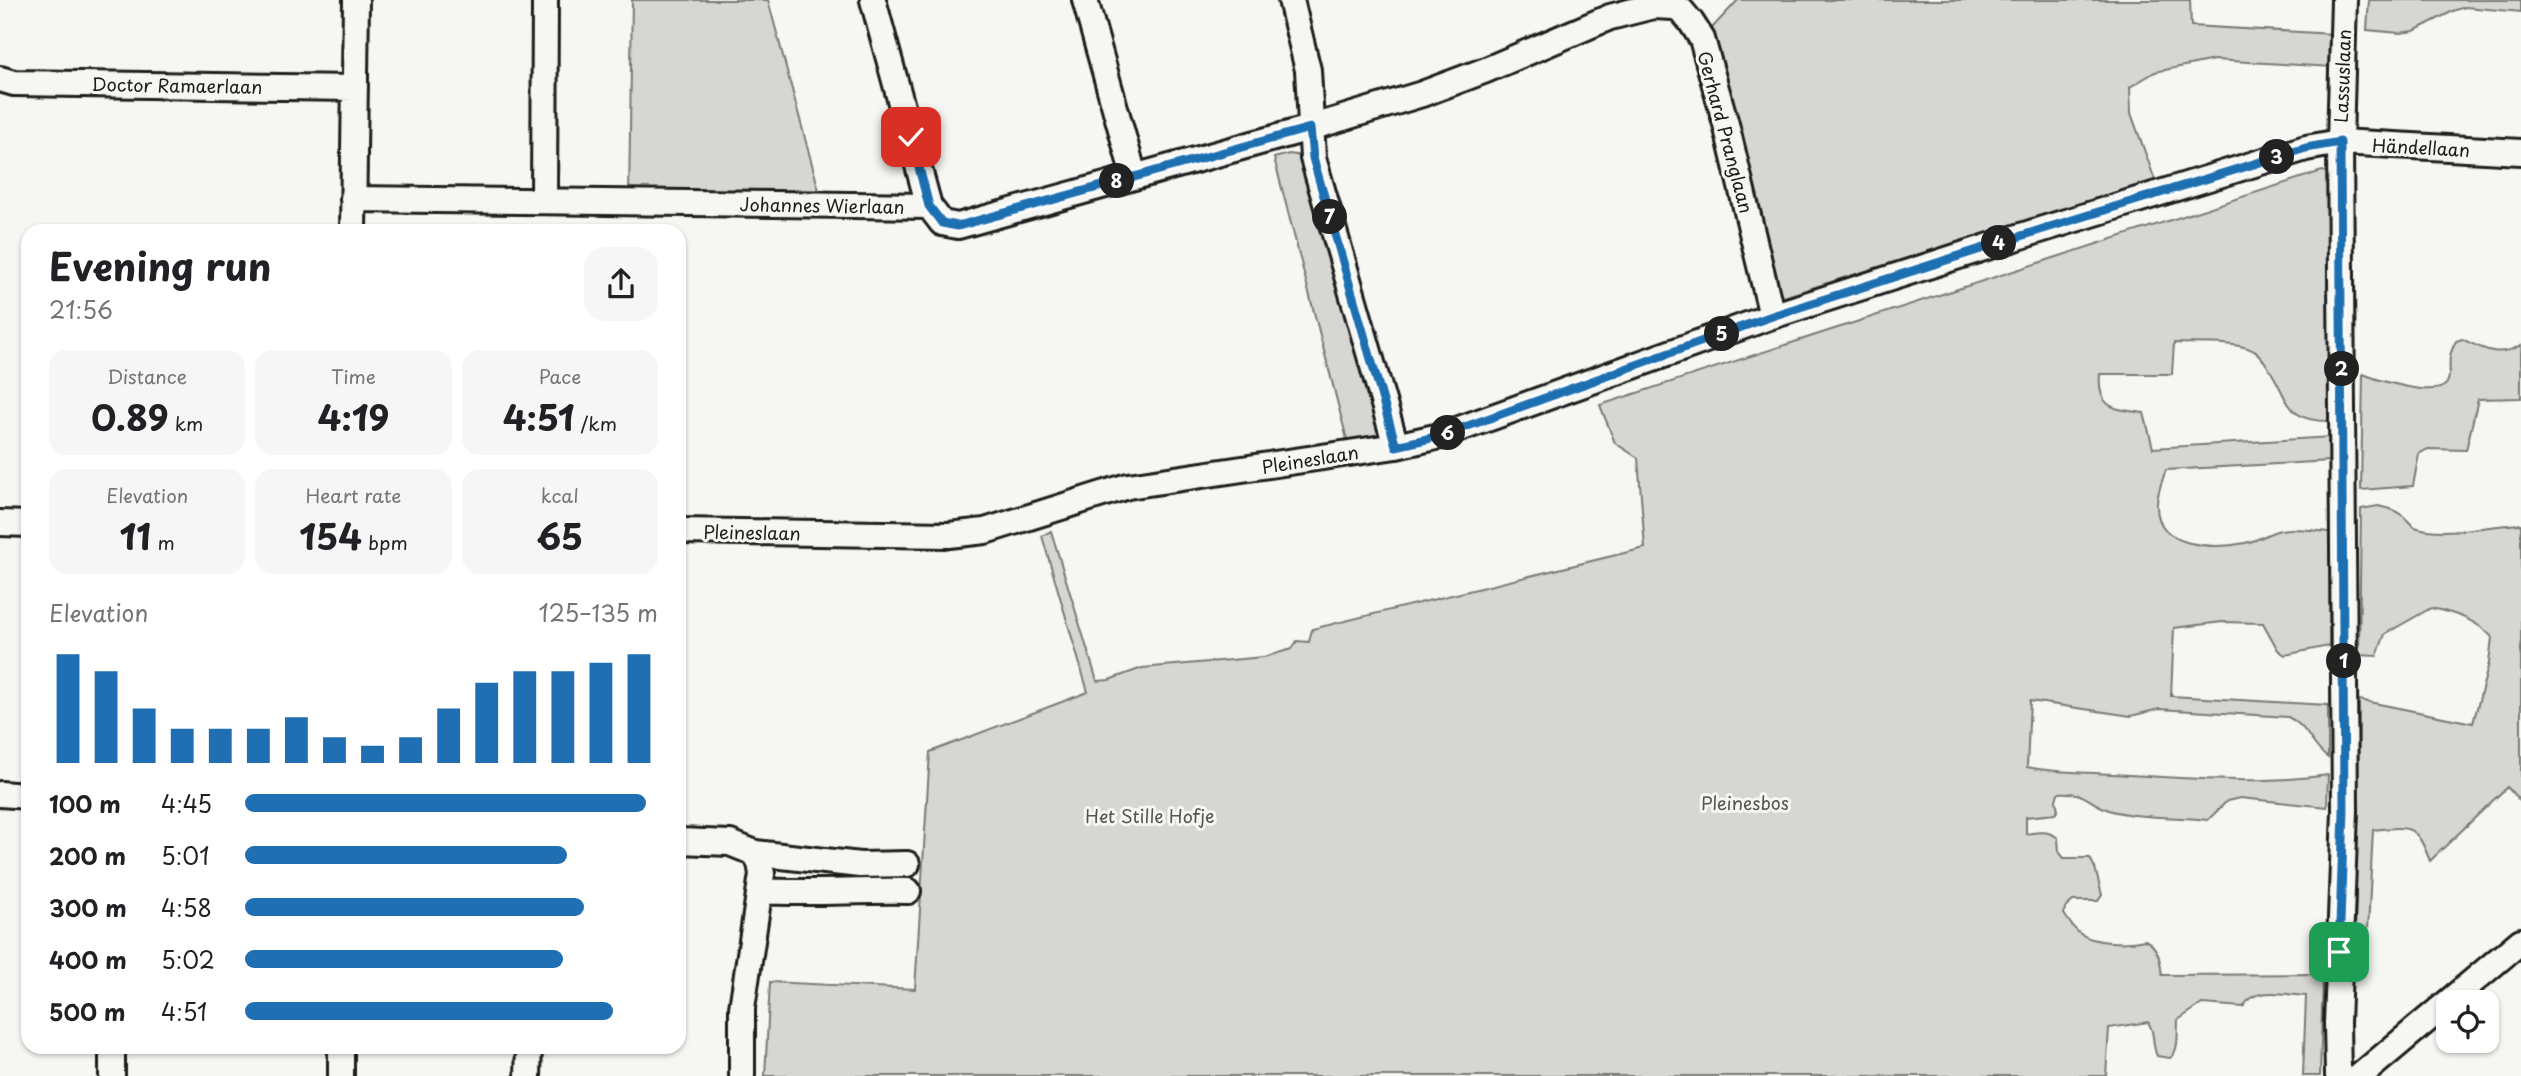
<!DOCTYPE html>
<meta charset="utf-8">
<style>
:root{--surface:#fff;--page:#f6f6f6;--text:#202124;--muted:#757577;--accent:#1f6fb2}
body{margin:0;font-family:"Playpen Sans",sans-serif;background:var(--page);color:var(--text);height:100vh;display:flex;flex-direction:column;font-size:26px;white-space:nowrap}
*{box-sizing:border-box;margin:0}
p{font-size:23px;color:var(--muted)}
.icon{flex:none;width:38px;height:38px;fill:none;stroke:currentColor;stroke-width:2;stroke-linecap:round;stroke-linejoin:round}
.map{position:relative;flex:1;overflow:hidden}
.drawer{position:absolute;left:21px;top:224px;width:665px;height:830px;display:flex;flex-direction:column;background:var(--surface);border-radius:21px;box-shadow:0 2px 5px #0004}
.drawer>*{flex:none}
.fabs{position:absolute;left:2436px;top:990px;display:grid;gap:14px}
.fabs a{display:grid;place-items:center;width:63px;height:63px;border-radius:14px;background:var(--surface);box-shadow:0 2px 5px #0004;font-size:35px}
.pin{position:absolute;display:grid;place-items:center;width:60px;height:60px;color:#fff;margin:-30px;border-radius:14px;box-shadow:0 4px 10px #0006}
.km{position:absolute;width:35px;height:35px;margin:-18px;border-radius:50%;background:#222;color:#fff;font-size:19px;line-height:35px;text-align:center}
.round{display:grid;place-items:center;flex:none;width:74px;height:74px;border-radius:21px;background:var(--page)}
.headline{display:flex;align-items:center;justify-content:space-between;height:119px;padding:0 28px}
h1{font-size:38px;font-weight:700;line-height:52px}
.figures{display:grid;grid-template-columns:repeat(3,1fr);gap:10px;height:119px;padding:7px 28px}
.figures div{display:grid;align-content:center;border-radius:18px;background:var(--page);text-align:center}
.figures b{font-size:35px;font-weight:700}
.figures small{font-size:19px;font-weight:400}
.figures p{font-size:19px}
.chart{height:196px;padding:14px 28px}
.chart p{display:flex;justify-content:space-between}
.chart svg{width:100%;height:126px;margin-top:7px;stroke:var(--accent);stroke-width:6}
ul{padding:0 28px;list-style:none;font-size:23px}
li{display:grid;grid-template-columns:112px 84px 1fr;align-items:center;height:52px}
li i{height:18px;border-radius:9px;background:var(--accent)}
.map>svg:first-child{display:block}
.green{fill:#d6d6d2;stroke:#797977;stroke-width:2}
.lines{fill:none;stroke-linecap:round;stroke-linejoin:round}
.minor-casing{stroke:#1c1c1c;stroke-width:30}
.minor{stroke:#f6f6f2;stroke-width:24}
.route-casing{stroke:#fff;stroke-width:14}
.route{stroke:#1f6fb2;stroke-width:9}
.labels{text-anchor:middle;dominant-baseline:central;stroke-width:6;stroke-linejoin:round;paint-order:stroke}
.street-label{font-size:18px;fill:#1c1c1c;stroke:#f6f6f2}
.park-label{font-size:18px;fill:#545453;stroke:#f6f6f2}
</style>
<div class="map">
<svg width="2521" height="1076" viewBox="0 0 2521 1076">
<rect width="100%" height="100%" fill="#f6f6f2"/>
<filter id="ink" filterUnits="userSpaceOnUse"><feTurbulence type="fractalNoise" baseFrequency=".0143" numOctaves="2"/><feDisplacementMap in="SourceGraphic" scale="14" xChannelSelector="R" yChannelSelector="G"/><feConvolveMatrix kernelMatrix="1 2 1 2 8 2 1 2 1" color-interpolation-filters="sRGB"/></filter>
<g filter="url(#ink)">
<!-- green -->
<path class="green" d="M632 0H768L821 198H629Z
M1738 0H2190L2191 26 2334 34 2333 67 2214 60 2155 72 2130 87 2131 113 2155 180 1780 298 1750 171 1711 29Z
M2369 0H2521V12L2465 7 2453 11 2414 31 2400 33 2367 30Z
M1289 154 1302 156 1381 434V442L1349 447 1274 158Z
M2322 171 2329 173 2331 421C2285 422 2290 400 2268 367 2265 362 2260 354 2254 351 2238 341 2194 344 2174 343L2172 374H2100C2097 409 2114 409 2144 413L2153 448 2331 437V461L2166 470C2162 481 2156 495 2157 507 2158 549 2215 549 2245 543 2258 541 2269 532 2281 530 2296 527 2315 531 2330 532L2329 646 2285 655 2278 650 2263 623 2222 622 2174 628 2171 696 2328 705V758C2309 744 2309 727 2288 717L2159 709 2131 716 2030 701 2027 767C2055 773 2084 772 2112 774 2183 778 2257 785 2328 775L2327 807 2240 798 2227 801 2208 820C2181 817 2133 818 2109 810 2086 802 2087 791 2058 793L2056 800 2058 810 2055 814 2026 817V834C2039 832 2047 830 2058 838L2059 852 2064 858H2090L2095 868 2102 895 2098 901H2073L2065 908 2064 914C2068 920 2073 928 2078 932 2092 944 2128 944 2145 940 2159 947 2160 960 2162 975L2323 974 2320 1076H2303L2306 996C2284 995 2256 985 2243 1007L2202 1004 2178 1020C2177 1032 2180 1050 2170 1058L2157 1056C2151 1043 2156 1034 2148 1022L2109 1028 2106 1076H765L770 982 915 989 930 752 1088 692 1042 536 1051 531 1097 681 1109 680 1142 668 1264 657 1292 649 1297 641 1309 642 1312 629 1645 548 1638 458 1615 443 1600 405Z
M2462 339C2483 349 2499 358 2521 345V398L2478 399 2466 450 2428 449 2419 454 2413 486 2361 490 2363 374C2378 380 2437 399 2447 383 2451 375 2449 364 2450 356 2451 351 2454 345 2456 341Z
M2378 506C2387 508 2396 510 2403 516 2407 519 2411 525 2415 527 2442 537 2492 525 2521 524V802L2507 787 2430 861C2416 825 2412 826 2373 830L2367 950H2355L2359 700 2473 723 2489 663 2492 637C2475 619 2454 613 2431 608L2385 634 2377 656 2359 655 2361 509Z"/>
<g class="lines">
<!-- minor casing -->
<g class="minor-casing">
<path id="minor" d="M873 0 929 206
M1085 0 1134 176
M1291 0 1308 70 1313 158 1396 446
M0 79 14 83 355 88
M353 199 929 206 942 223 958 226 1310 128 1422 94 1486 70 1610 17 1653 6 1674 7 1681 10 1691 22 1702 39 1726 124 1772 316
M544 200 545 0
M353 231 356 0
M0 523 28 524
M679 531 949 535 985 531 1128 486 1396 446 1440 436 1772 316 2040 230 2306 148 2340 142 2521 152
M0 794 28 796
M679 841 730 843 755 853 860 865 907 864
M760 891C809 894 858 890 908 891
M341 1046V1076
M112 1076V1046
M528 1076 529 1046
M742 1076V1008L762 874 760 863 755 853
M2338 1076 2337 1023 2345 811 2340 142 2344 0
M2360 1076 2521 941"/>
</g>
<!-- minor -->
<use href="#minor" class="minor"/>
</g>
</g>
<g class="lines" filter="url(#ink)">
<!-- route casing -->
<g class="route-casing">
<path id="route" d="M911 137 929 206 942 223 958 226 1310 128 1313 158 1396 446 1440 436 1772 316 2040 230 2306 148 2340 142 2344 811 2339 952"/>
</g>
<!-- route -->
<use href="#route" class="route"/>
</g>
<g class="labels">
<!-- street labels -->
<g class="street-label">
<text transform="translate(2342 76) rotate(-88)">Lassuslaan</text>
<text transform="translate(177 85) rotate(1)">Doctor Ramaerlaan</text>
<text transform="translate(1726 132) rotate(75)">Gerhard Pranglaan</text>
<text transform="translate(2421 147) rotate(3)">Händellaan</text>
<text transform="translate(822 205) rotate(1)">Johannes Wierlaan</text>
<text transform="translate(1310 459) rotate(-9)">Pleineslaan</text>
<text transform="translate(752 532) rotate(1)">Pleineslaan</text>
</g>
<!-- park labels -->
<g class="park-label">
<text x="1745" y="802">Pleinesbos</text>
<text x="1150" y="815">Het Stille Hofje</text>
</g>
</g>
</svg>
<div class="fabs">
<a><svg class="icon" aria-label="locate" viewBox="0 0 24 24"><circle cx="12" cy="12" r="6"/><path d="M12 2v4M12 18v4M2 12h4M18 12h4"/></svg></a>
</div>
<div class="pin" style="left:2339px;top:952px;background:#1e9e55"><svg class="icon" aria-label="arrive" viewBox="0 0 24 24"><path d="M6 21V4h12l-3 4 3 4H6"/></svg></div>
<div class="pin" style="left:911px;top:137px;background:#d93025"><svg class="icon" aria-label="check" viewBox="0 0 24 24"><path d="M5 12l5 5 9-10"/></svg></div>
<b class="km" style="left:2344px;top:661px">1</b>
<b class="km" style="left:2342px;top:369px">2</b>
<b class="km" style="left:2277px;top:157px">3</b>
<b class="km" style="left:1999px;top:243px">4</b>
<b class="km" style="left:1722px;top:334px">5</b>
<b class="km" style="left:1448px;top:433px">6</b>
<b class="km" style="left:1330px;top:217px">7</b>
<b class="km" style="left:1117px;top:181px">8</b>
<section class="drawer">
<div class="headline"><div><h1>Evening run</h1><p>21:56</p></div><a class="round"><svg class="icon" aria-label="share" viewBox="0 0 24 24"><path d="M12 15V3M7 8l5-5 5 5M5 13v7h14v-7"/></svg></a></div>
<div class="figures">
<div><p>Distance</p><b>0.89<small> km</small></b></div>
<div><p>Time</p><b>4:19</b></div>
<div><p>Pace</p><b>4:51<small> /km</small></b></div>
</div>
<div class="figures">
<div><p>Elevation</p><b>11<small> m</small></b></div>
<div><p>Heart rate</p><b>154<small> bpm</small></b></div>
<div><p>kcal</p><b>65</b></div>
</div>
<div class="chart"><p><span>Elevation</span>125–135 m</p>
<svg viewBox="0 0 160 44" preserveAspectRatio="none"><path d="M5 44V6M15 44V12M25 44V25M35 44V32M45 44V32M55 44V32M65 44V28M75 44V35M85 44V38M95 44V35M105 44V25M115 44V16M125 44V12M135 44V12M145 44V9M155 44V6"/></svg>
</div>
<ul>
<li><b>100 m</b>4:45<i style="width:97%"></i></li>
<li><b>200 m</b>5:01<i style="width:78%"></i></li>
<li><b>300 m</b>4:58<i style="width:82%"></i></li>
<li><b>400 m</b>5:02<i style="width:77%"></i></li>
<li><b>500 m</b>4:51<i style="width:89%"></i></li>
</ul>
</section>
</div>
